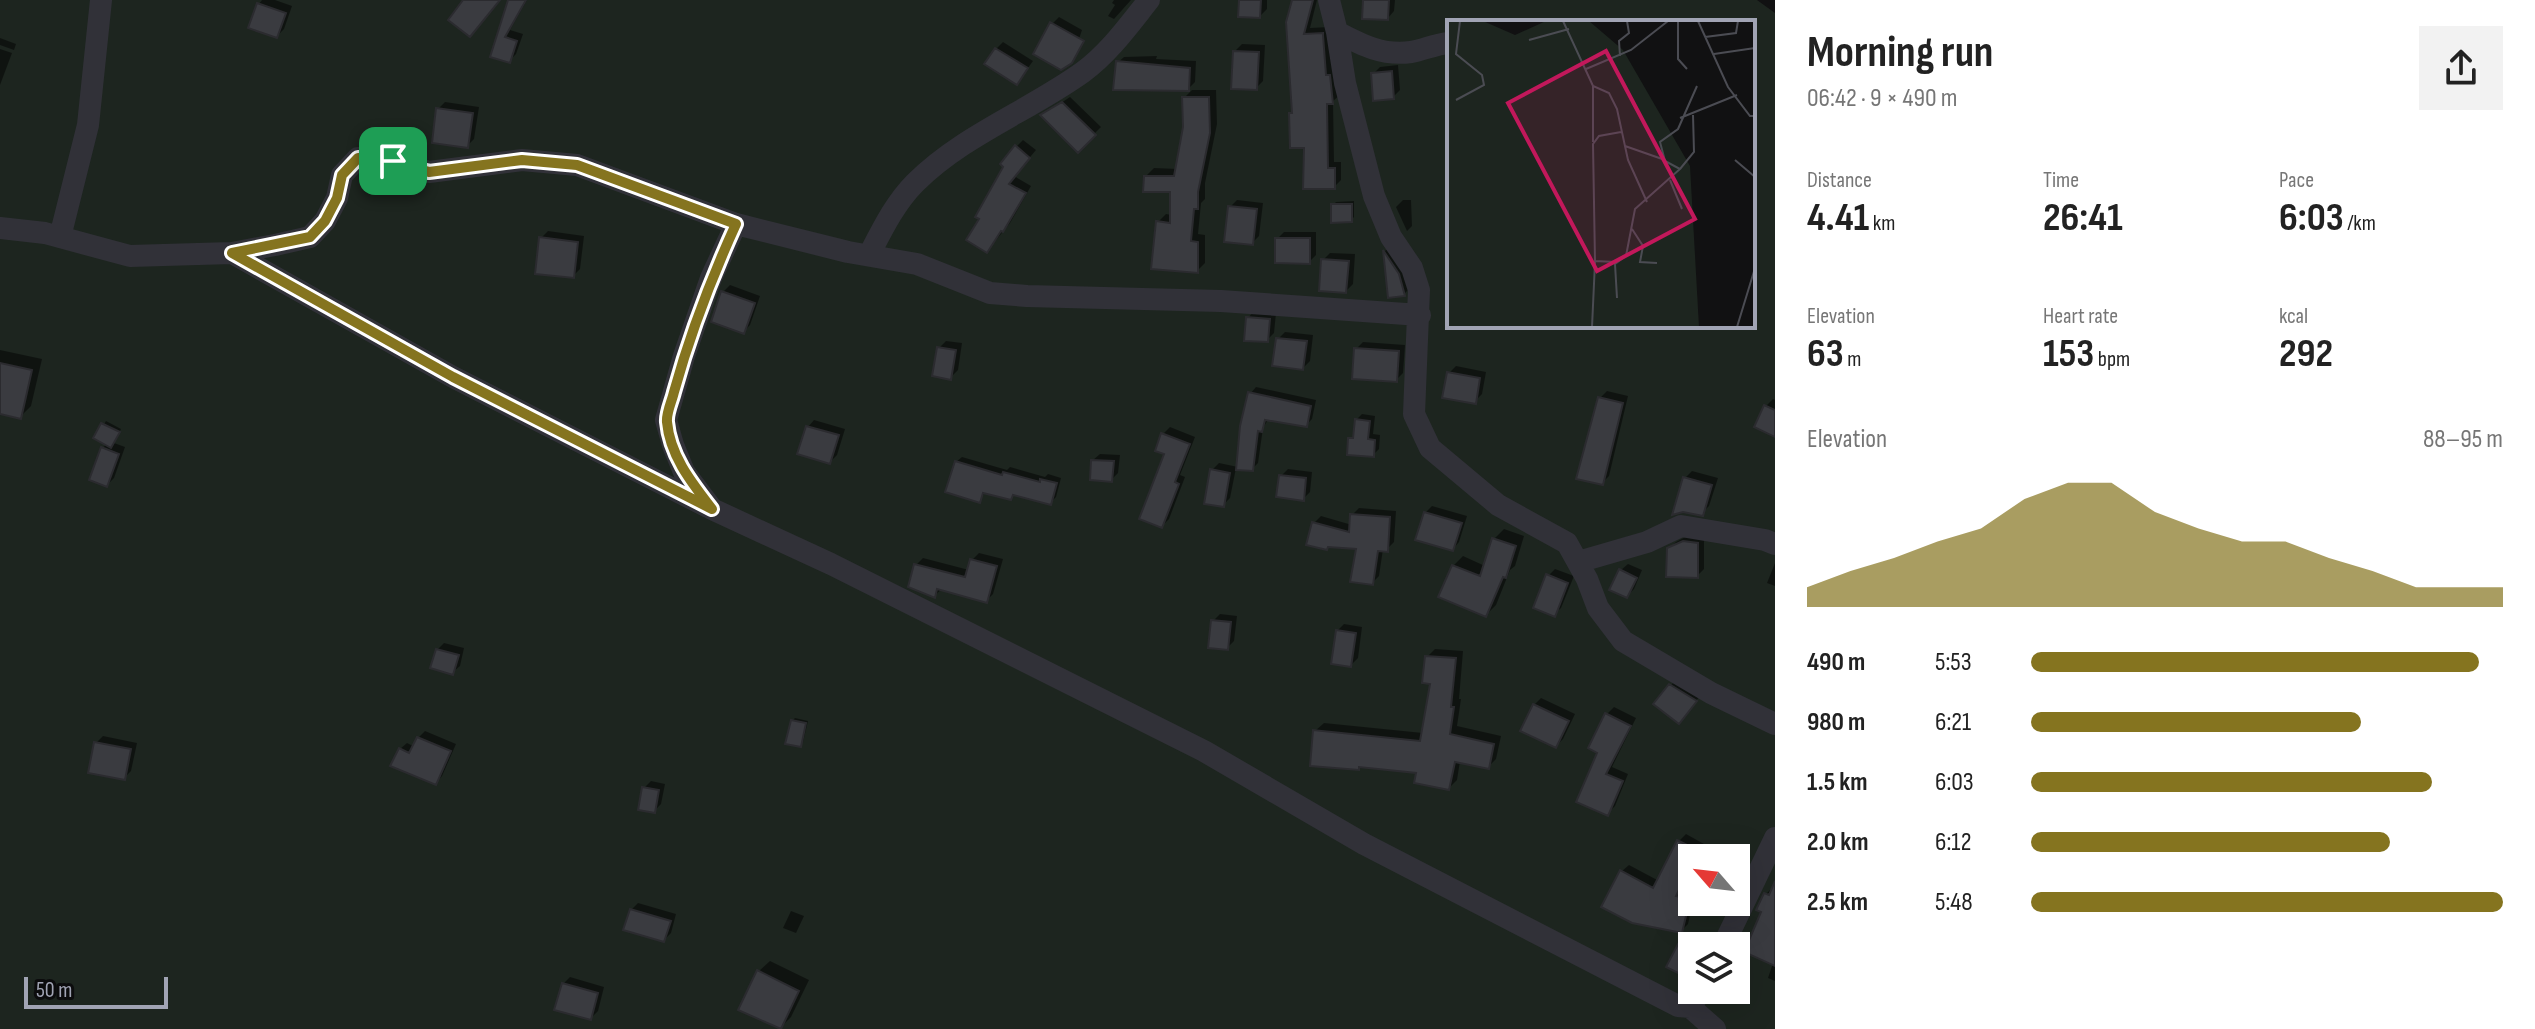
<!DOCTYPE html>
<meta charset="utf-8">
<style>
:root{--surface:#fff;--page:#f2f2f2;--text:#222;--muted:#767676;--accent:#85741f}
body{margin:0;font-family:"Sofia Sans Condensed",sans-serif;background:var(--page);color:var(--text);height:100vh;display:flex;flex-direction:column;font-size:30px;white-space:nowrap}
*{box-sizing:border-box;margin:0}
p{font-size:26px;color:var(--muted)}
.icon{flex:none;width:44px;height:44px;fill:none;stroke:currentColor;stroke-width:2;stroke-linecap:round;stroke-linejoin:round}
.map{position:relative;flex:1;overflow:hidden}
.drawer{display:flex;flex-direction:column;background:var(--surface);width:760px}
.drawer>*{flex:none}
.needle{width:52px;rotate:298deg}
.buttons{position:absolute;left:1678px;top:844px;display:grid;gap:16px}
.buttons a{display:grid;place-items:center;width:72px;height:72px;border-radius:0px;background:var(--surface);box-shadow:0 8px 32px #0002;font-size:40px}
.scale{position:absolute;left:24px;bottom:20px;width:144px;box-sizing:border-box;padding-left:8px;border:4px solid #a1a4b4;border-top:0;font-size:22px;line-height:28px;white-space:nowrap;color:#a1a4b4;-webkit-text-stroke:6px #0c0c0d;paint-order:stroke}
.pin{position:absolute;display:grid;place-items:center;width:68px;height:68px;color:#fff;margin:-34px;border-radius:16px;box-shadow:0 4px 12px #0006}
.round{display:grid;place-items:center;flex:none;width:84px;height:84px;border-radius:0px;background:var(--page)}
.headline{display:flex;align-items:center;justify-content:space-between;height:136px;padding:0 32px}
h1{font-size:44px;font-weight:700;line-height:60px}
.figures{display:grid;grid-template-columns:repeat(3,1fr);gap:12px;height:136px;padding:8px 32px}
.figures div{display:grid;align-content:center}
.figures b{font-size:40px;font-weight:700}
.figures small{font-size:22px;font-weight:400}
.figures p{font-size:22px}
.chart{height:224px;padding:16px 32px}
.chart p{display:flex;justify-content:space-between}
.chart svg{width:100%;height:144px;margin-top:8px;fill:var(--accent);opacity:.7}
ul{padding:0 32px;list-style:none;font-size:26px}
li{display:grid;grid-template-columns:128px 96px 1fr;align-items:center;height:60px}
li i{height:20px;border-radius:10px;background:var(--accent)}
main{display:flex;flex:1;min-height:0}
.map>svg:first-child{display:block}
.green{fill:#1d251f;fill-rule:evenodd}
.shadow{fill:#0007}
.building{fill:#3a3b40;stroke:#2b2b2f;stroke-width:2}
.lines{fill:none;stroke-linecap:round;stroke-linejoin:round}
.street{stroke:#313138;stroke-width:22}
.route-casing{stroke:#fff;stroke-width:16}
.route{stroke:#85741f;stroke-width:10}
.inset-road{fill:none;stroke:#4b4c53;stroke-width:2}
.view{fill:#c2185b;fill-opacity:0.15;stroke:#c2185b;stroke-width:4}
.inset-edge{fill:none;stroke:#a1a4b4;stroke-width:4}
</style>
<main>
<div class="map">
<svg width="1775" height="1029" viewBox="0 0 1775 1029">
<rect width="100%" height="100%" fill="#111112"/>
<!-- green -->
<path class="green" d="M0 0H1757L1775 13V1029H0ZM1449 22H1753V326H1449ZM1692 858H1736V902H1692ZM1692 946H1736V990H1692Z"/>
<!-- shadow -->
<path class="shadow" d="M262 0H275L292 6 284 29 277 36 259 4Z
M510 0H527L510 30 523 34 516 54 509 61 492 55Z
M1114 0H1131L1114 19 1108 16 1115 5 1112 3Z
M1241 0H1267V9L1260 16Z
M1294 0H1317L1310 28 1329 27 1340 95 1333 101 1334 162H1341V180L1334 187 1306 146 1291 114 1294 111Z
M1365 0H1395L1394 11 1388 18Z
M1059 17 1082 30 1078 42 1083 44 1071 61 1052 24Z
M0 38 16 44 14 50 0 45Z
M1003 42 1033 61 1017 83 996 49Z
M1242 44 1265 45 1263 81 1256 88 1235 51Z
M0 49 12 53 0 85Z
M1157 56 1156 59 1196 61 1195 82 1188 89 1116 64 1124 57Z
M1398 65 1400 90 1393 97 1373 74 1380 67Z
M1192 90H1216L1217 124 1205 183V199L1201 203 1198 234 1205 235V263L1197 271 1158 222 1166 214 1172 215 1173 190 1146 176 1154 168 1178 169 1185 127 1184 98Z
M1070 97 1101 127 1078 150 1043 115Z
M445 102 479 107 474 139 467 146 438 109Z
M1023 140 1036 150 1014 176 1031 186 1010 223 987 251 1016 147Z
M1237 200 1263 203 1259 236 1252 243 1230 207Z
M1403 200H1411L1412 226 1407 231 1396 207Z
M1354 201V217L1351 220 1333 205 1336 202Z
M548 231 584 236 580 269 573 276 541 238Z
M1284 232H1316V255L1309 262 1277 239Z
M1391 245 1411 287 1404 294 1390 296 1385 251Z
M1330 253 1355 254 1353 284 1346 291 1323 260Z
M730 285 760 296 750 325 743 332 713 321 723 292Z
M1254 311 1276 313 1274 333 1267 340 1248 318Z
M1285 332 1313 335 1310 361 1303 368 1278 339Z
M946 341 962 343 958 370 951 377 939 348Z
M1363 342 1405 345 1403 373 1396 380 1356 349Z
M0 350 42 359 31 406 20 417 0 412Z
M1456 366 1486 372 1482 394 1475 401 1449 373Z
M1256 387 1316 400 1312 419 1306 425 1269 418 1263 428 1258 463 1252 469 1236 468 1230 498 1223 505 1212 470 1219 463 1238 467 1250 394Z
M1607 391 1628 396 1609 476 1602 483 1600 398Z
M1773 399 1775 400V435L1766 406Z
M1362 414 1375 416 1373 434 1380 435 1379 449 1373 455 1350 439 1356 433V420Z
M814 420 845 429 837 455 830 462 808 427Z
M106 421 121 429 114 443 125 447 114 478 107 485 103 448 107 443 96 437Z
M1170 427 1195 437 1180 475 1185 477 1169 519 1162 526 1167 453 1163 434Z
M1100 454 1120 455 1118 473 1111 480 1093 460Z
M962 457 1007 470 1010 467 1045 477 1048 474 1061 478 1056 497 1050 503 1015 493 1011 498 986 491 980 500 956 462Z
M1288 469 1312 472 1310 492 1303 499 1281 476Z
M1692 471 1718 478 1709 506 1702 513 1685 478Z
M1432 506 1467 516 1459 542 1453 549 1425 513Z
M1359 508 1396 511 1394 542 1387 549H1383L1379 576 1372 583 1358 547 1314 523 1321 516 1352 525V515Z
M1504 529 1524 536 1515 566 1510 570 1496 605 1486 615 1453 566 1463 556 1485 566 1494 539Z
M1691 534 1704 537V569L1697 576 1669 549 1676 542Z
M979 553 1003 559 993 594 986 601 942 589 934 596 916 565 923 558 969 570 972 560Z
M1775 563V586L1767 583Z
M1628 564 1642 570 1634 589 1627 596 1621 570Z
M1555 569 1574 576 1561 608 1554 614 1548 576Z
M1220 614 1237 616 1234 641 1227 648 1213 621Z
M1344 624 1362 627 1358 658 1351 665 1337 631Z
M444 643 464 648 460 666 453 672 437 650Z
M1435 649 1463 651 1459 699H1461L1457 726 1501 736 1496 759 1488 767 1460 761 1457 780 1449 788 1418 771 1361 766 1358 768 1315 731 1324 723 1423 733 1432 682 1427 657Z
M1677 679 1702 693 1686 714 1670 686Z
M1541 698 1575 714 1563 739 1556 746 1534 705Z
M1614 707 1636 718 1612 767 1628 774 1615 806 1608 813 1600 752 1607 714Z
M795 718 808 721 803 742 800 745 792 721Z
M425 731 456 744 442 776 436 783 400 749 407 743 415 747 418 738Z
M103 736 137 743 131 771 124 778 96 743Z
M651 781 665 784 661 804 654 811 644 788Z
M1686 834 1704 844 1697 858H1692V868L1682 889 1692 891 1693 902 1688 924 1681 931 1622 871 1629 865 1659 881 1679 841Z
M1773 887 1775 888V981L1768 978 1773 963 1764 911 1759 909 1766 894Z
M638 903 676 914 671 933 664 940 631 910Z
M791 911 804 916 796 933 783 928Z
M1687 938 1702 946H1692V968L1685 975 1669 966 1680 945Z
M770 961 809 980 791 1017 780 1028 759 971Z
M570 977 604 987 598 1011 591 1018 563 984Z"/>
<!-- building -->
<path class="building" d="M463 0H500L470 37 448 20Z
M508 0H526L505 37 517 41 510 63 490 57Z
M1239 0H1261L1260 18 1238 17Z
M1292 0H1313L1304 34 1323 33V35L1326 75H1330L1333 104H1327L1328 168H1335V189H1303L1304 148H1290L1289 113H1292L1286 22Z
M1363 0H1389L1388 20 1362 19Z
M257 3 286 13 277 38 248 28Z
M1050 22 1084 41 1072 63 1061 70 1033 54Z
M995 48 1028 68 1017 85 984 64Z
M1233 51 1259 52 1257 90 1231 89Z
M1116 61 1190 68 1189 91 1113 90Z
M1392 71 1394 99 1373 101 1371 73Z
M1182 97H1209L1210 133 1198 192V209H1194L1191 241 1198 242V273L1151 269 1156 221 1170 223V192H1143L1144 176H1174L1183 127Z
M1062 102 1096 135 1078 153 1040 115Z
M436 108 473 113 468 148 432 143Z
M1015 145 1030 158 1009 184 1026 193 1003 232 1001 231 987 253 966 240 979 219 975 217 1003 167 1000 164Z
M1331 204H1352V222L1331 223Z
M1228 206 1257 209 1253 245 1224 242Z
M539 237 578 242 574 278 535 274Z
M1275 238H1310V264L1275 263Z
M1383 250 1399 274 1405 296 1388 298Z
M1321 259 1349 261 1346 293 1319 291Z
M721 291 755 303 744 334 711 322Z
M1246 317 1270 319 1268 342 1244 341Z
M1276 338 1307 341 1303 370 1272 366Z
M937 347 956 350 951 380 932 376Z
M1354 348 1399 351 1397 382 1352 379Z
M0 363 32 370 21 419 0 414Z
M1447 372 1480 378 1476 404 1442 398Z
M1248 392 1311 406 1307 427 1265 420 1262 432 1258 431 1253 471 1236 470 1240 426Z
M1598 397 1623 403 1603 485 1576 479Z
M1764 405 1775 410V437L1754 427Z
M1355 419 1370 421 1368 439 1375 440 1374 457 1347 455 1348 438H1353Z
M101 423 120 432 111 448 93 438Z
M806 426 839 435 830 464 797 454Z
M1161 433 1190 444 1175 482 1179 484 1162 528 1139 519 1164 454 1155 451Z
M101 447 119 454 107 487 89 480Z
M1091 460 1114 461 1112 482 1090 480Z
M955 461 1002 475 1003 472 1040 482V479L1057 483 1051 505 1013 495 1011 500 983 493 980 503 945 492Z
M1210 469 1230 473 1224 507 1204 504Z
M1279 475 1306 478 1304 501 1276 497Z
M1683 477 1712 485 1703 516 1683 512 1672 515Z
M1424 512 1462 523 1453 551 1415 540Z
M1350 514 1390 517 1388 552 1378 551 1373 585 1350 582 1356 549 1328 547 1327 550 1306 545 1312 522 1349 532Z
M1492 538 1516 546 1506 578 1503 577 1486 617 1438 597 1452 565 1480 576Z
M1683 541 1698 543V578L1666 577 1667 548Z
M970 559 997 566 987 603 937 589 935 598 908 587 914 564 965 577Z
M1619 569 1637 578 1627 598 1609 590Z
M1546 574 1568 583 1555 617 1533 608Z
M1211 620 1231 622 1228 650 1208 648Z
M1336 630 1356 633 1351 667 1331 664Z
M436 649 459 655 453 675 430 668Z
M1425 656 1456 658 1451 707H1454L1450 734 1494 744 1489 769 1455 762 1449 790 1414 783 1416 773 1359 767V770L1310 766 1313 730 1420 741 1430 684 1422 683Z
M1669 684 1697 701 1679 724 1653 704Z
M1533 704 1569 721 1556 748 1520 731Z
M1605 713 1631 726 1606 774 1623 781 1608 816 1576 802 1597 753 1588 748Z
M791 720 806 723 801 747 785 744Z
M417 737 451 751 436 785 390 766 399 748 409 753Z
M94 742 131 749 125 780 88 773Z
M642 787 659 790 655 813 638 810Z
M1677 840 1699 851 1695 858H1692V864L1676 896 1690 899 1682 933 1632 923 1601 907 1620 870 1653 888Z
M1775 881V966L1744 952 1761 912 1756 910 1764 893 1769 895Z
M630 909 671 921 664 942 623 930Z
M1678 944 1692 951V965L1686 977 1666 967Z
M757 970 799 991 781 1029 738 1010Z
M562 983 598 993 591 1020 554 1010Z"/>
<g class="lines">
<!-- street -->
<path class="street" d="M1329 0 1337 32 1345 83 1374 196 1391 237 1412 268 1419 290 1414 414 1430 448 1498 505 1567 543 1587 579 1598 608 1623 641 1711 693 1775 724
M1337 32C1362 45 1383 56 1411 52 1424 50 1435 44 1449 43
M736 224 711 278 684 356 666 420 673 445 684 472 712 509 831 564 1204 751 1364 844 1678 1006 1690 1007 1702 990
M0 228 45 233 130 256 232 253 275 245 310 237 325 221 337 198 342 175 358 158 393 161 429 172 522 160 577 165 736 224 848 252 917 264 990 293 1027 296 1221 301 1420 315
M60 237 88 125 101 0
M232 253 453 377 708 507
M869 255C882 230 895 203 915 183 963 135 1029 111 1083 72 1109 53 1129 25 1149 0
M1578 562 1647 542 1681 526 1765 540 1775 544
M1723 946 1775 838
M1690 1007 1715 1029"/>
</g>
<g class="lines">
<!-- route casing -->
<g class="route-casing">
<path id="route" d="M358 158 393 161 429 172 522 160 577 165 736 224C711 279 690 334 674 392 672 401 666 413 667 422 670 456 692 483 712 509L453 377 232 253 310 237 325 221 337 198 342 175Z"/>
</g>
<!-- route -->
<use href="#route" class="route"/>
</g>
<!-- overview -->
<g transform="translate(1447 20)">
<rect width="308" height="308" fill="#111112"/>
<path d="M0 1H36L68 15 99 1H142L176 30 243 146 252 307H0Z" fill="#1d251f"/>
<path class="inset-road" d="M116 1 146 66 162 73 170 89 181 140 200 182M231 1V39L240 49M251 1 281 67 303 96H308M258 17 289 13 291 1M82 20 122 9M267 34 308 28M173 36 172 21 182 13 180 1M139 49 184 30 221 1M9 80 37 65 35 55 9 34 13 1M233 98 290 75M146 122V66M178 126 218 140M288 140 308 157M233 149 247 132 246 95M223 160 235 189M185 209 196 226 193 242 210 243M169 242 148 241 146 124 152 116 174 112M170 278 168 244 179 236 188 189 233 149 218 141 213 122 231 109 250 66M145 307 148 242M290 307 308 248"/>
<path class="view" d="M159 31 248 199 150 251 61 83Z"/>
<rect width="308" height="308" class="inset-edge"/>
</g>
</svg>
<div class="buttons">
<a><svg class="needle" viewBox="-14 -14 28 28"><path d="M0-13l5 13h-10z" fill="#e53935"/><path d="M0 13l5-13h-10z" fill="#767676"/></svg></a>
<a><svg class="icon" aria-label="layers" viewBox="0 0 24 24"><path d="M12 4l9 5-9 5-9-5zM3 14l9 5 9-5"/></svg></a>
</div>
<div class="scale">50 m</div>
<div class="pin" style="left:393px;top:161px;background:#1e9e55"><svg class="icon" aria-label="arrive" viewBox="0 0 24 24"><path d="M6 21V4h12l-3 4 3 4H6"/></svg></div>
</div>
<section class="drawer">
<div class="headline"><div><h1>Morning run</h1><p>06:42 · 9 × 490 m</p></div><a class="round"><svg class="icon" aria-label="share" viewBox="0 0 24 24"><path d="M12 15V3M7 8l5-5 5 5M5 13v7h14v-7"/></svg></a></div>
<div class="figures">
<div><p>Distance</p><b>4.41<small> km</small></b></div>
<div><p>Time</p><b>26:41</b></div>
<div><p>Pace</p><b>6:03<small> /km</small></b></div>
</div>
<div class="figures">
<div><p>Elevation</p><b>63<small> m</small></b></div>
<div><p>Heart rate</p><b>153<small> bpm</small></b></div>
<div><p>kcal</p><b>292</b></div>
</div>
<div class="chart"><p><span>Elevation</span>88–95 m</p>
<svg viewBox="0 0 160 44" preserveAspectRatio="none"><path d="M0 44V38L10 33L20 29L30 24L40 20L50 11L60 6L70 6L80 15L90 20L100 24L110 24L120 29L130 33L140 38L150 38L160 38V44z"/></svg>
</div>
<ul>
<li><b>490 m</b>5:53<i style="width:95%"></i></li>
<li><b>980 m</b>6:21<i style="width:70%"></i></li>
<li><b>1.5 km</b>6:03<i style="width:85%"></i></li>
<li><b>2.0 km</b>6:12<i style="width:76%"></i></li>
<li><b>2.5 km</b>5:48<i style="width:100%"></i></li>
</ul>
</section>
</main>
